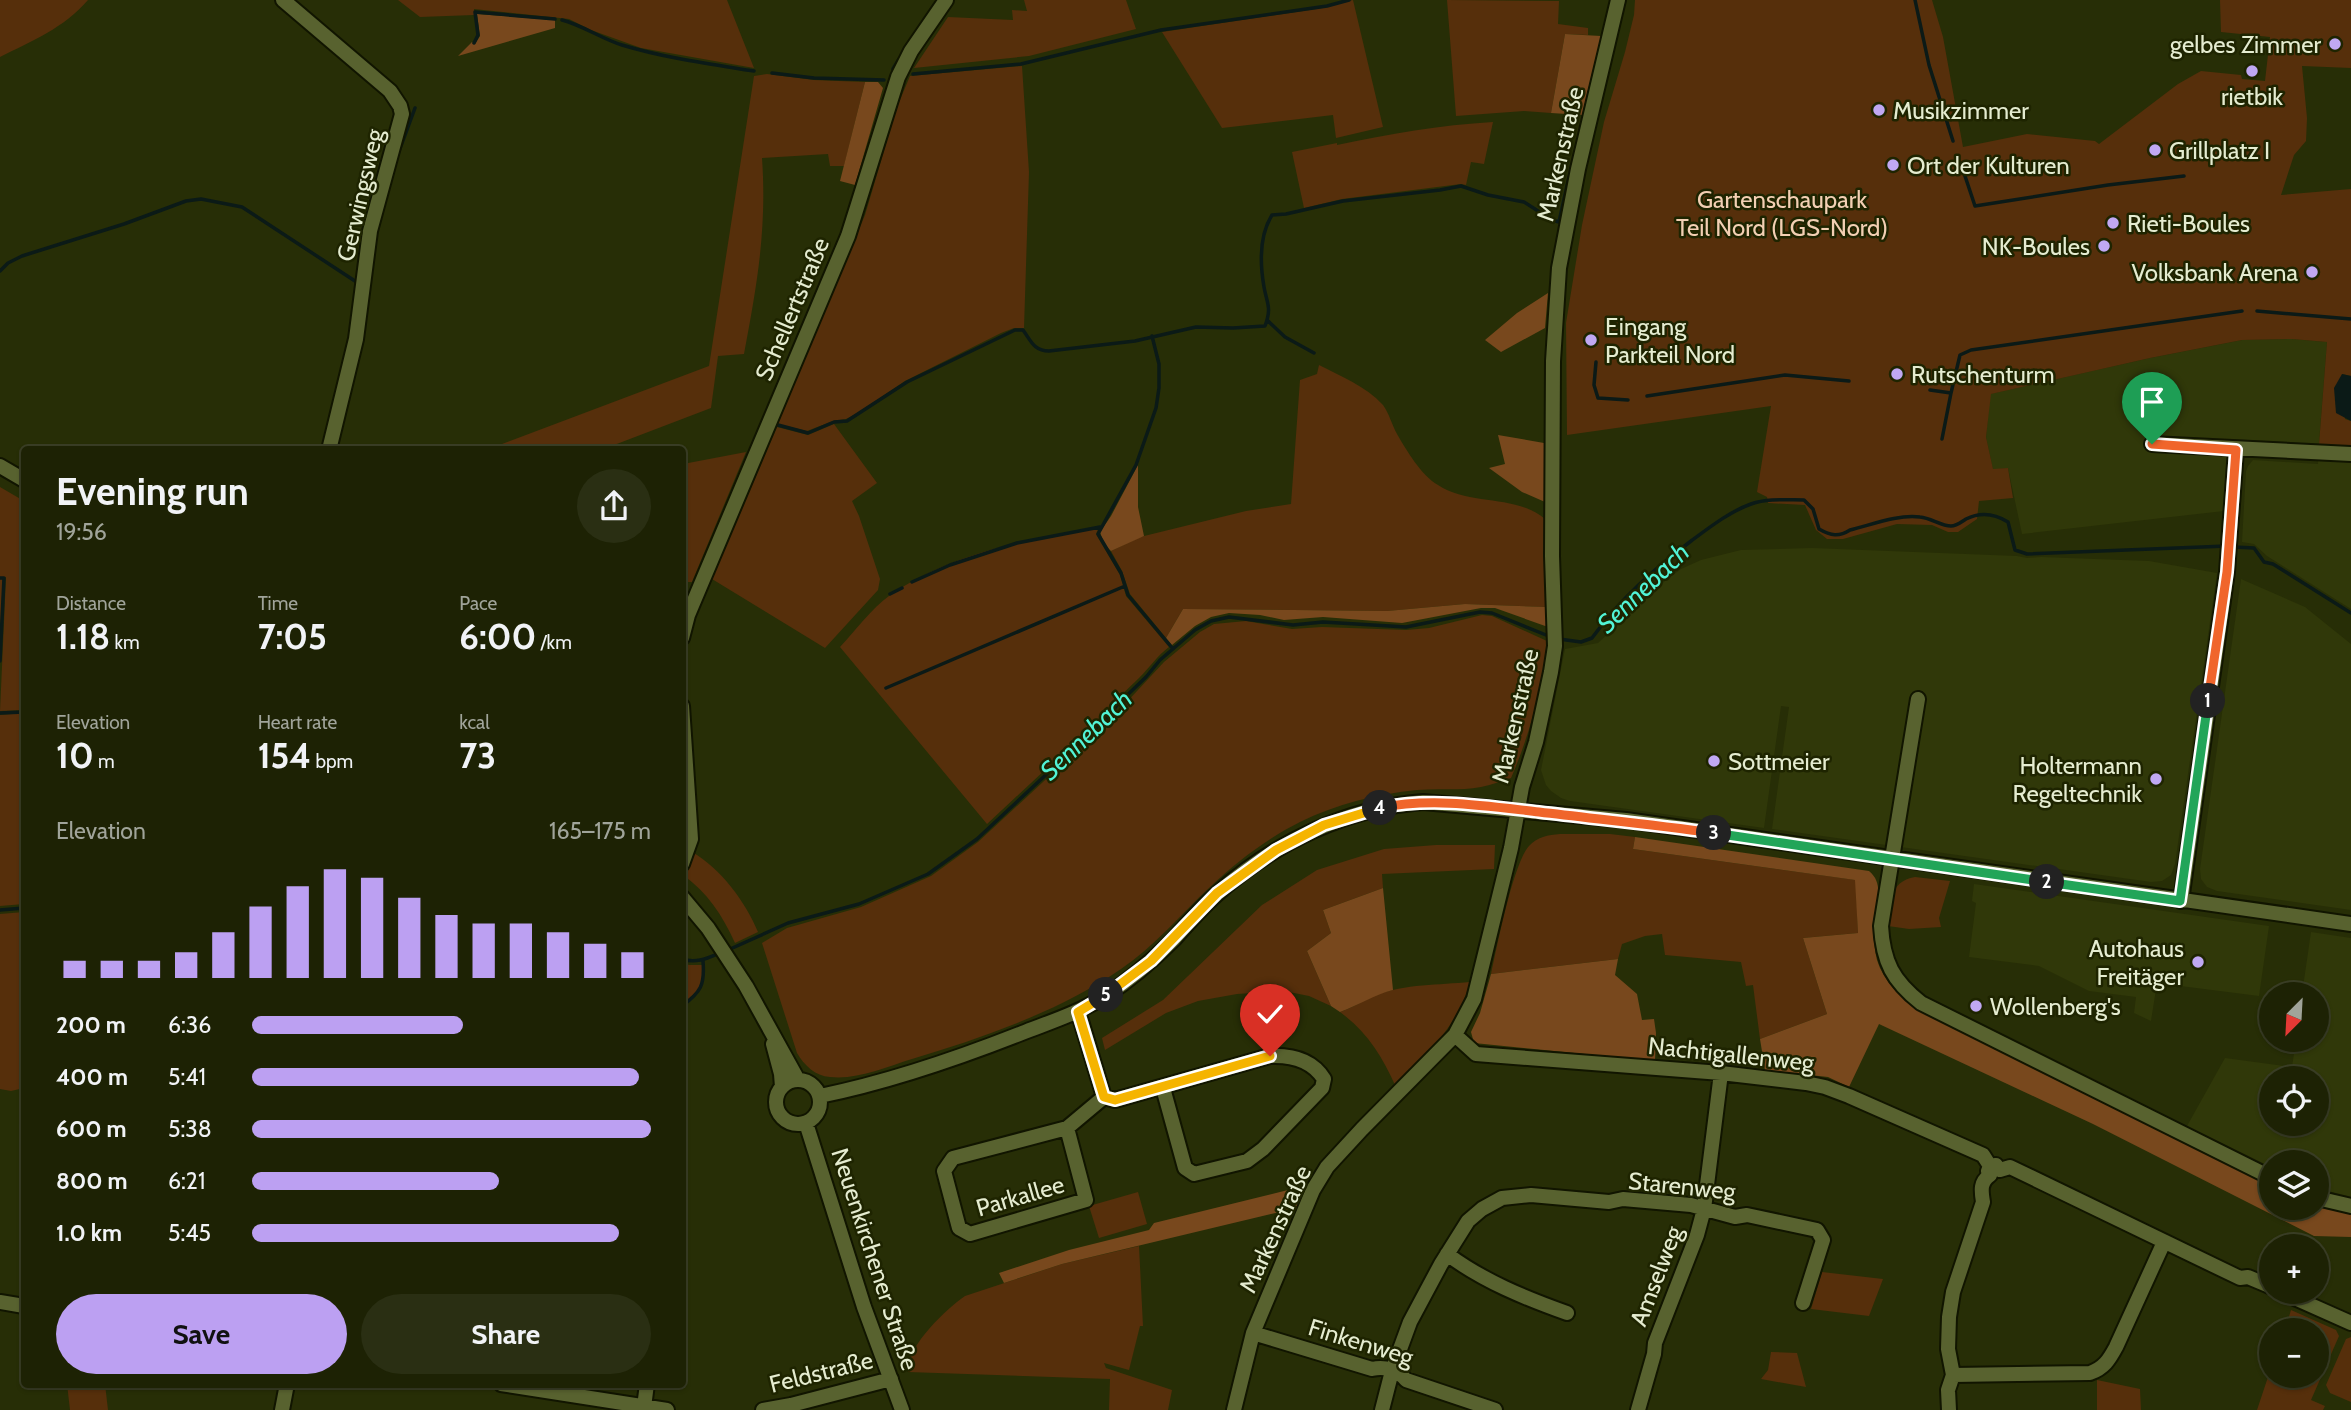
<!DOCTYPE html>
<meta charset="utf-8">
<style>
:root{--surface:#1d2204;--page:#2a2f13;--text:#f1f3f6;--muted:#a0a49a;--line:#3b3f26;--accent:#bca0f2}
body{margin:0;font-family:Cabin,sans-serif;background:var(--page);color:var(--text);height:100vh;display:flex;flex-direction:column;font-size:26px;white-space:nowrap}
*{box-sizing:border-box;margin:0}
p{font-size:23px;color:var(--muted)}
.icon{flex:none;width:38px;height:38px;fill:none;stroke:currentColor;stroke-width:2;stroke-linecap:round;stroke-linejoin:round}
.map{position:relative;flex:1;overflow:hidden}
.sheet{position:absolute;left:21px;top:446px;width:665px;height:942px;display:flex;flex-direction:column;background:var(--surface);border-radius:7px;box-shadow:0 2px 5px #0004,0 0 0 2px var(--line)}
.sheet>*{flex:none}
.needle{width:46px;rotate:204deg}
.fabs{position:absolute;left:2259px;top:982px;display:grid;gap:14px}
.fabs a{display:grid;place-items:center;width:70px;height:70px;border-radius:50%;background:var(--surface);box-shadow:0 2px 5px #0004,0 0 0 2px var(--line);font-size:35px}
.pin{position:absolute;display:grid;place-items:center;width:60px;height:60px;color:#fff;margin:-72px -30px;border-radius:50% 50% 50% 0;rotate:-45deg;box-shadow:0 0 7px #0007}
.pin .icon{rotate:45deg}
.km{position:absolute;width:35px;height:35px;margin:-18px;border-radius:50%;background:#222;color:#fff;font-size:19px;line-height:35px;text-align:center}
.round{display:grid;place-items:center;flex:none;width:74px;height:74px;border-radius:37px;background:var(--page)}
.summary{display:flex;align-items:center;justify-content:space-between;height:119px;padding:0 35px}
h1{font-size:38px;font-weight:800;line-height:52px}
.stats{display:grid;grid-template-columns:repeat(3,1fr);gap:10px;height:119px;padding:7px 35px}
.stats div{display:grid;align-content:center}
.stats b{font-size:35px;font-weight:800}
.stats small{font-size:19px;font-weight:400}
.stats p{font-size:19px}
.chart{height:196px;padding:14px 35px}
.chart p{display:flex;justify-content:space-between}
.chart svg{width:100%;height:126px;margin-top:7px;stroke:var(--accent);stroke-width:6}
.primary-button{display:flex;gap:14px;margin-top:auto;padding:14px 35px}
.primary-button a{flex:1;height:80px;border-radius:42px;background:var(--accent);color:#111;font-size:28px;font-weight:800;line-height:80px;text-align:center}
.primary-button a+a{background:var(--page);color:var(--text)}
ul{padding:0 35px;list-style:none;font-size:23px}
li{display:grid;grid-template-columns:112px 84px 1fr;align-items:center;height:52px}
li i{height:18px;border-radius:9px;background:var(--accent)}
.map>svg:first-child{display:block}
.built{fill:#303809;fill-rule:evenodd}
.green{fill:#562f0b}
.forest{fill:#78481d}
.water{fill:#0b1a17}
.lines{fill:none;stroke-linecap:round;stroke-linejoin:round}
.stream{stroke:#0b1a17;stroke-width:3.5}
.minor-casing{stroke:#111500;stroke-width:18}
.minor{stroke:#58622f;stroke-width:14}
.split-1-casing{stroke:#fff;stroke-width:14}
.split-2-casing{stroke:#fff;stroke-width:14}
.split-3-casing{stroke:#fff;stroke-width:14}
.split-4-casing{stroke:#fff;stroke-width:14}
.split-5-casing{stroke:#fff;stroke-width:14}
.split-6-casing{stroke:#fff;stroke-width:14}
.split-1{stroke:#f0652b;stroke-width:9}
.split-2{stroke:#22a559;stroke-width:9}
.split-3{stroke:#22a559;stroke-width:9}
.split-4{stroke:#f0652b;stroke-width:9}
.split-5{stroke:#f5b400;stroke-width:9}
.split-6{stroke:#f5b400;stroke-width:9}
.poi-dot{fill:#c0a8f3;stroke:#1e2400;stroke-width:2.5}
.labels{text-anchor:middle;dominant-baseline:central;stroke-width:5;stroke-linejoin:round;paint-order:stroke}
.poi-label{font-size:24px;fill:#e5ecd0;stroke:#1e2400;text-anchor:start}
.street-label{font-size:24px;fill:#e5ecd0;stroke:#1e2400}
.park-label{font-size:24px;fill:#f3cfb3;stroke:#1e2400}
.water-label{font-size:26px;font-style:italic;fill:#51f3d6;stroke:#1e2400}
</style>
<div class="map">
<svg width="2351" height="1410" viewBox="0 0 2351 1410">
<rect width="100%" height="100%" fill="#272e06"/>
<!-- built -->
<path class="built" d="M2292 339 2327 342 2319 443 2351 446V609L2267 556 2254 544 2242 542 2246 471 2248 466 2253 460 2318 464 2319 444 2229 439 2224 511 2022 534 2008 468 1993 470 1986 437 1990 394 2150 358 2242 340Z
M1812 548 2017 556 2027 558 2041 557 2149 561 2217 573 2175 864 2171 875 2162 881 2151 882 1772 829 1789 707 1781 706 1764 828 1570 801 1561 798 1551 791 1546 785 1541 770 1565 649 1598 643 1665 581 1681 569 1701 560 1741 550Z
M2241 579 2305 607 2351 644V910L2217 891 2207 887 2201 879 2200 869Z
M1974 884 2269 926 2259 996 2157 983 2151 1021 2134 1013 2136 997 2089 991 2039 966 1969 957 1976 903 1972 901Z
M2311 932 2351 938V1197L2317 1188V1162H2272L2271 1167 2187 1126 2225 1058 2292 1067 2296 1040H2317V994H2302ZM2317 1078V1124H2272V1078Z"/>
<!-- green -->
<path class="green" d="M0 0H88C64 28 32 41 0 57Z
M398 0H727L754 68 641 48 591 30 569 19 474 9V15L420 17Z
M1024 0H1126L1136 29 1029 56 914 68 948 17 1013 20 1012 10 1027 11Z
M1353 0 1383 127 1336 138 1333 115 1222 128 1162 32 1323 8Z
M1447 0 1559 1 1558 24 1588 28V35L1565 34 1551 113 1524 111 1456 116Z
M1635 0H1932L1943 37 1963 147 2027 134 2095 141 2099 144 2178 84 2201 71 2241 75 2242 79 2265 81 2270 37 2221 32 2220 0H2351V68L2302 66 2307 118 2306 141 2294 155 2281 195 2351 189V376L2342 374 2345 419 2351 421V446L2319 444 2327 342 2292 339 2242 340 2150 358 1991 394 1986 437 1993 469 2008 468 2013 498 1979 501 1977 519 1958 532H1948L1932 525 1897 524 1843 539H1827L1816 530 1805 505 1768 503 1767 497 1757 492 1771 406 1567 435 1566 323 1582 225 1604 122 1625 52 1634 15Z
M1022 66 1029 172 1024 328H1014L1001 333 905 381 858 413 846 419 833 421 807 431 778 424 865 215 897 107 910 76Z
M767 74 814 80 865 82 844 166H830L828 154 762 158C767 229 757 285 744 354L718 356 711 408 601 450H486L709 366 754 76Z
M1493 122 1484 164 1471 162 1466 185 1461 184 1342 199 1304 208 1292 152 1337 143V145C1389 134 1440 125 1493 122Z
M1319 365C1340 376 1366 386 1383 405 1389 413 1392 425 1397 434 1407 451 1421 475 1438 485 1470 506 1515 494 1545 519L1547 607 1465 604 1387 611 1183 609 1166 638 1130 594 1122 571 1111 551 1140 537 1246 511 1291 504 1300 380 1317 374Z
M834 424 877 483 852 501 859 516 880 579 878 590 825 648 712 579 777 427 808 435Z
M746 452 692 582H683V464Z
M0 487 24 501V710L0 711 6 577H3L0 634Z
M1099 527 1096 534 1120 575 1126 596 1169 647C1157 656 1150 667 1140 677 1127 690 1115 700 1104 715L987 824 840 647C855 631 872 608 889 596 951 553 1025 540 1099 527Z
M1482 615 1492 616 1547 641C1542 689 1530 734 1511 778 1501 781 1491 785 1481 787 1460 791 1438 788 1417 790 1376 794 1337 804 1300 822 1268 838 1236 862 1210 887 1180 915 1155 946 1121 969 1058 1012 984 1037 912 1059 886 1067 857 1080 830 1077 815 1076 804 1065 797 1053L762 943 787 928 861 907 931 876 978 842 1110 720 1164 662 1200 632 1214 624 1246 621 1292 629 1322 627 1406 630 1429 628Z
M24 713V904L0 906V715Z
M1560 834H1610L1635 837 1633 849 1856 880 1858 933 1803 938 1827 1014 1760 1039 1753 985 1746 986 1741 962 1665 955 1662 934 1645 936 1622 944 1618 959 1491 974C1497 947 1513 864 1529 846 1537 837 1548 835 1560 834Z
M1436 845H1495L1494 869 1382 874 1383 888 1323 910 1331 933 1307 951 1331 1006 1309 996 1284 991 1237 994 1198 1001 1166 1013 1105 1050 1102 1038 1163 1000 1262 905 1317 870 1384 849Z
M692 852C721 869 745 901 758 932L735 943C723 916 707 892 683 875Z
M1915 877 1950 881 1939 918 1941 927 1909 929 1888 926C1891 903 1888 882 1915 877Z
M24 912V1088L11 1091 0 1089V914Z
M683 962 689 965H702L703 968 702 987 683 1004Z
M1470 982C1457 1028 1428 1052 1395 1085 1382 1056 1367 1032 1340 1012 1353 1008 1363 1000 1376 995 1405 984 1439 985 1470 982Z
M1138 1192 1147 1224 1099 1238 1089 1206Z
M1139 1246 1143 1326H1140L1129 1370 1104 1363 1106 1368 1172 1390 1168 1410H1109L1110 1379 908 1372C904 1349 947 1308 965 1296L1062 1264Z
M1822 1272 1883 1279 1869 1316 1811 1309Z
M2291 1310 2336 1330 2339 1336 2311 1400 2325 1406 2323 1410H2257L2271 1368 2272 1376H2317V1330H2285Z
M2351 1337V1402L2330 1393 2326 1385 2346 1339Z
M1771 1352 1797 1353 1806 1387 1761 1379 1768 1370Z
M2097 1380 2140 1389 2141 1410H2097Z
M67 1384H105L108 1410H70Z"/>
<!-- forest -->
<path class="forest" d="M477 14 555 20V28L458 56 472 42 475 44 480 36Z
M1565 34 1601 36 1582 115 1551 113Z
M865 82H878L883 88 855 185 840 181Z
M1548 293 1545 328 1501 352 1485 340 1517 313Z
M1498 435 1544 443 1545 502 1522 492 1489 468 1505 464Z
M1138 465V507L1144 536 1111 551 1104 544 1100 532 1111 516Z
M1465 604 1547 607 1548 627 1495 608H1481L1402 623 1323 617 1284 620 1260 615 1229 613 1211 617 1195 626 1172 645 1166 638 1183 609 1387 611Z
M1635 837 1869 871C1885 884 1876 904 1874 922 1873 934 1874 948 1877 960 1884 982 1899 996 1918 1009L2271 1183 2272 1208H2317V1204L2330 1209 2351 1213V1237L2314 1236 2093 1124 1879 1024 1849 1087 1828 1077 1765 1070 1760 1039 1827 1014 1803 938 1858 933 1855 880 1633 849Z
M1383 888 1393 990C1374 995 1359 1005 1340 1012L1331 1006 1307 951 1331 933 1323 910Z
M1618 959 1615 975 1637 994 1642 1020 1654 1019 1656 1033 1655 1061 1474 1043 1471 1032 1480 1013 1491 974Z
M1304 1186 1300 1205 1284 1211 1062 1264 1004 1283 999 1273 1069 1250 1149 1230 1154 1223Z"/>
<!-- water -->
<path class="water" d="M2342 374 2351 376V421L2336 413 2334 388Z"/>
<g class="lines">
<!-- stream -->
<path class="stream" d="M1915 0 1929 65 1953 141
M562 20C582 25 602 39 622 45 665 58 710 64 754 71
M474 43 478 35 475 12 555 19
M893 69 899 59
M772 73 814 78 884 80
M913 74 1021 64 1161 30 1327 6 1349 0
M398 154 415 108
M1961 164 1975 206 2108 185 2184 176
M0 271 8 263 22 256 124 224 186 201 201 199 242 207 358 283
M2257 311 2351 319
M1267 320 1285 337 1314 353
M1152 336 1159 364V388L1156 408 1136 465 1098 534 1121 573 1128 595 1173 649
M1596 362 1594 385 1598 398 1628 400
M1930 390 1951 393 1960 355 1971 350 2242 311
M1647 396 1785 375 1849 381
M778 425 808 433 834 422 847 421 907 382 1015 330H1023C1031 341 1034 351 1049 351L1135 341 1196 327 1233 328 1265 326C1272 307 1267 304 1264 287 1260 264 1259 236 1272 215L1286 214 1343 201 1440 190 1461 186 1488 195 1524 202 1552 220 1559 222 1569 177
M1942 439 1951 393
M2234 547 2254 548 2264 562 2273 564 2351 613
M0 578H4L0 661
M912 582 950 565 1017 543 1100 527
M890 594 902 588
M1559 639 1581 642 1592 638C1621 598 1652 571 1691 541 1710 527 1729 512 1751 504 1768 498 1787 500 1804 500L1813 509 1819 529C1831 536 1839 537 1850 530 1871 525 1898 514 1920 517 1931 518 1941 526 1951 526 1957 526 1961 522 1966 519 1980 512 1995 514 2008 522L2015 550 2027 554 2227 546
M886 688 1125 586
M0 713 24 712
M0 910 24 908
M728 950 788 923 859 904 928 874 977 839 1108 717 1117 705 1146 677 1160 660 1195 630 1211 621 1229 617 1293 625 1323 622 1406 627 1480 612 1492 613 1551 637
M682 959C696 964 708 958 720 953
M682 1006C701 992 705 985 703 961"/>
<!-- minor casing -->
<g class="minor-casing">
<path id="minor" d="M283 0 390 91 400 106 402 114 370 231 356 339 329 450
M2152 444 2351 454
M0 466 24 480
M682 638 688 615 848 236 898 77 911 51 946 0
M1918 699 1881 926C1883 962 1893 981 1921 1003L2272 1178
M682 706 691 839 682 864
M682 897 708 928 746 986 798 1080
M2181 901 2227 572 2236 450
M1078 1011 1104 1097
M1455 1035 1476 1054 1721 1073 1806 1083 1825 1087 1849 1096 1983 1155 1990 1166
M773 1044 781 1074 782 1087
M776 1102a22 22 0 1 1 44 0a22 22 0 1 1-44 0Z
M820 1096C889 1082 956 1059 1022 1033 1050 1022 1079 1013 1105 996 1130 980 1153 960 1174 939 1188 923 1202 907 1218 893 1275 842 1347 808 1423 802L1626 820 2351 924
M1104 1097 1115 1100 1270 1056C1291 1055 1312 1060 1324 1079L1322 1088 1263 1149 1247 1161 1194 1174 1185 1168 1163 1088
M806 1123 864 1307 902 1410
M1067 1128 1086 1200 970 1234 959 1228 944 1171 953 1158 1067 1128 1104 1097
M2000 1170 2010 1167 2240 1278 2248 1277 2272 1287
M2317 1198 2351 1206
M1447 1254C1483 1281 1525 1298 1567 1313
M2281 1292 2351 1323
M0 1302 24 1306
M1253 1333 1372 1369C1385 1366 1398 1370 1406 1380L1495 1410
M1953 1375 2090 1373C2104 1368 2109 1360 2116 1347L2164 1242
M501 1384 667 1410
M644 1407 647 1384
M282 1410 287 1384
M763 1410 791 1405 891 1379
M1234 1410 1253 1333 1313 1190 1327 1167 1362 1129 1455 1035 1474 999 1511 848 1522 787 1536 742 1551 672 1555 646 1552 556 1553 361 1559 268 1578 169 1618 0
M1382 1410 1392 1371 1410 1322 1441 1264 1468 1221 1482 1209 1502 1198 1531 1195 1609 1202 1623 1199 1691 1205 1735 1217 1747 1215 1817 1230 1823 1240 1803 1303
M1638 1410 1654 1354 1655 1343 1697 1235 1704 1209 1721 1073
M1949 1410 1948 1390 1953 1375 1948 1349 1949 1317 1953 1292 1983 1202C1981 1190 1980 1182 1990 1175L1988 1171 1990 1166 1996 1165"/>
</g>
<!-- minor -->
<use href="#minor" class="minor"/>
</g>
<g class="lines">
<!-- split-1 casing -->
<g class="split-1-casing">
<path id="split-1" d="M2152 444 2236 450 2227 572 2208 701"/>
</g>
<!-- split-2 casing -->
<g class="split-2-casing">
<path id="split-2" d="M2047 882 2180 901 2208 701"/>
</g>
<!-- split-3 casing -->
<g class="split-3-casing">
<path id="split-3" d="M1714 833 2047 882"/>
</g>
<!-- split-4 casing -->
<g class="split-4-casing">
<path id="split-4" d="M1380 808C1431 797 1487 806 1539 812 1597 819 1656 825 1714 833"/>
</g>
<!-- split-5 casing -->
<g class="split-5-casing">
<path id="split-5" d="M1106 995 1151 961 1217 893 1276 850 1324 825 1380 808"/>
</g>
<!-- split-6 casing -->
<g class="split-6-casing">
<path id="split-6" d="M1106 995 1078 1012 1104 1097 1115 1100 1270 1056"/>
</g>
<!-- split-1 -->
<use href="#split-1" class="split-1"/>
<!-- split-2 -->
<use href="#split-2" class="split-2"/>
<!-- split-3 -->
<use href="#split-3" class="split-3"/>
<!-- split-4 -->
<use href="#split-4" class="split-4"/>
<!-- split-5 -->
<use href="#split-5" class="split-5"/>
<!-- split-6 -->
<use href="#split-6" class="split-6"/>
</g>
<!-- markers -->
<g class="poi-dot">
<circle cx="2335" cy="44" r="7"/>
<circle cx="2252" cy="71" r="7"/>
<circle cx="1879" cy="110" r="7"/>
<circle cx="2155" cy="150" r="7"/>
<circle cx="1893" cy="165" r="7"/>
<circle cx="2113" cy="223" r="7"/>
<circle cx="2104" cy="246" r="7"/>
<circle cx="2312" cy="272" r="7"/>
<circle cx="1591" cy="340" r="7"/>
<circle cx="1897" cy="374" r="7"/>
<circle cx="1714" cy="761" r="7"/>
<circle cx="2156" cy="779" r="7"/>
<circle cx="2198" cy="962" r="7"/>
<circle cx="1976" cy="1006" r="7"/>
</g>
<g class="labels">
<!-- poi labels -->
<g class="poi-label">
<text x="2321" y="44" text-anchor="end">gelbes Zimmer</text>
<text x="2252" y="96" text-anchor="middle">rietbik</text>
<text x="1893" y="110">Musikzimmer</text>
<text x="2169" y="150">Grillplatz I</text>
<text x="1907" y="165">Ort der Kulturen</text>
<text x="2127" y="223">Rieti-Boules</text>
<text x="2090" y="246" text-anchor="end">NK-Boules</text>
<text x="2298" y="272" text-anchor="end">Volksbank Arena</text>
<text x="1605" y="326">Eingang<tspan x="1605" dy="28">Parkteil Nord</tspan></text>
<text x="1911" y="374">Rutschenturm</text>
<text x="1728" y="761">Sottmeier</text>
<text x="2142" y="765" text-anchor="end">Holtermann<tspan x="2142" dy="28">Regeltechnik</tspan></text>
<text x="2184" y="948" text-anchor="end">Autohaus<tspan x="2184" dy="28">Freitäger</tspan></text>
<text x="1990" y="1006">Wollenberg's</text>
</g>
<!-- street labels -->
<g class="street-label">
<text transform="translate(1560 154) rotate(-77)">Markenstraße</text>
<text transform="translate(360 195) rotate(-77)">Gerwingsweg</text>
<text transform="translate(792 309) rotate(-67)">Schellertstraße</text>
<text transform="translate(1515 716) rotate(-77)">Markenstraße</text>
<text transform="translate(1731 1054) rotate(6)">Nachtigallenweg</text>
<text transform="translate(1682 1186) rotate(6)">Starenweg</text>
<text transform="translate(1020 1196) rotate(-16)">Parkallee</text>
<text transform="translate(1275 1229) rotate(-65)">Markenstraße</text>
<text transform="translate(875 1259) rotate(72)">Neuenkirchener Straße</text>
<text transform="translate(1656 1276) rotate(-69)">Amselweg</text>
<text transform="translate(1361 1342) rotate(17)">Finkenweg</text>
<text transform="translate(821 1372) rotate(-14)">Feldstraße</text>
</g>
<!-- park labels -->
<g class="park-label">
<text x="1782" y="199">Gartenschaupark<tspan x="1782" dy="28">Teil Nord (LGS-Nord)</tspan></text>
</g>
<!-- water labels -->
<g class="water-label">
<text transform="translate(1643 588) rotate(-44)">Sennebach</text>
<text transform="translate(1086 735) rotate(-44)">Sennebach</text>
</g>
</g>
</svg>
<div class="fabs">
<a><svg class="needle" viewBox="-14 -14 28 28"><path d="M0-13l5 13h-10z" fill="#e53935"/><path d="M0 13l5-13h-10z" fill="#a0a49a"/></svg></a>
<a><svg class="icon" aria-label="locate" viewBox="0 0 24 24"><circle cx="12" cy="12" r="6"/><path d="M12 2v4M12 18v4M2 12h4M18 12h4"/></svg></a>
<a><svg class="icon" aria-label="layers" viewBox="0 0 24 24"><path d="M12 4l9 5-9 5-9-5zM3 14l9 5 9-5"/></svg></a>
<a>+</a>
<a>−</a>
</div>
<div class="pin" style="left:2152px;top:444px;background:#1e9e55"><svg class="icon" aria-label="arrive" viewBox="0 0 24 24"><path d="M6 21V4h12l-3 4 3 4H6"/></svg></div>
<div class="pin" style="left:1270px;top:1056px;background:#d93025"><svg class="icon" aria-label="check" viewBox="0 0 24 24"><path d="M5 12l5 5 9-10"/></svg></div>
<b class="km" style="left:2208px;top:701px">1</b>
<b class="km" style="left:2047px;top:882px">2</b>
<b class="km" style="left:1714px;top:833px">3</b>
<b class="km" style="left:1380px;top:808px">4</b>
<b class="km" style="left:1106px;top:995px">5</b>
<section class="sheet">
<div class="summary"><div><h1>Evening run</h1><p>19:56</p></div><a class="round"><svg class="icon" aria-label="share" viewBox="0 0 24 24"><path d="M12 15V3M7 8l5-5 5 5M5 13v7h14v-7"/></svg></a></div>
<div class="stats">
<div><p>Distance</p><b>1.18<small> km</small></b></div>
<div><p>Time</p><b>7:05</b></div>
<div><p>Pace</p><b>6:00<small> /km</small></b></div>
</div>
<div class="stats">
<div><p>Elevation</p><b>10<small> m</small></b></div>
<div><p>Heart rate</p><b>154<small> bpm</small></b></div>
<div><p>kcal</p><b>73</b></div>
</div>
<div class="chart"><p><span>Elevation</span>165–175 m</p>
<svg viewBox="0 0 160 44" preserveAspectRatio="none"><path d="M5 44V38M15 44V38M25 44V38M35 44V35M45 44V28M55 44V19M65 44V12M75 44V6M85 44V9M95 44V16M105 44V22M115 44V25M125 44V25M135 44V28M145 44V32M155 44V35"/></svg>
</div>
<ul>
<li><b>200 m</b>6:36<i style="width:53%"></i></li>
<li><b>400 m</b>5:41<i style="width:97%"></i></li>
<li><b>600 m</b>5:38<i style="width:100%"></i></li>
<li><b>800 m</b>6:21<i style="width:62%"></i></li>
<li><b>1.0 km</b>5:45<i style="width:92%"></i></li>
</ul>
<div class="primary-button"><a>Save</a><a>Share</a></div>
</section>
</div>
